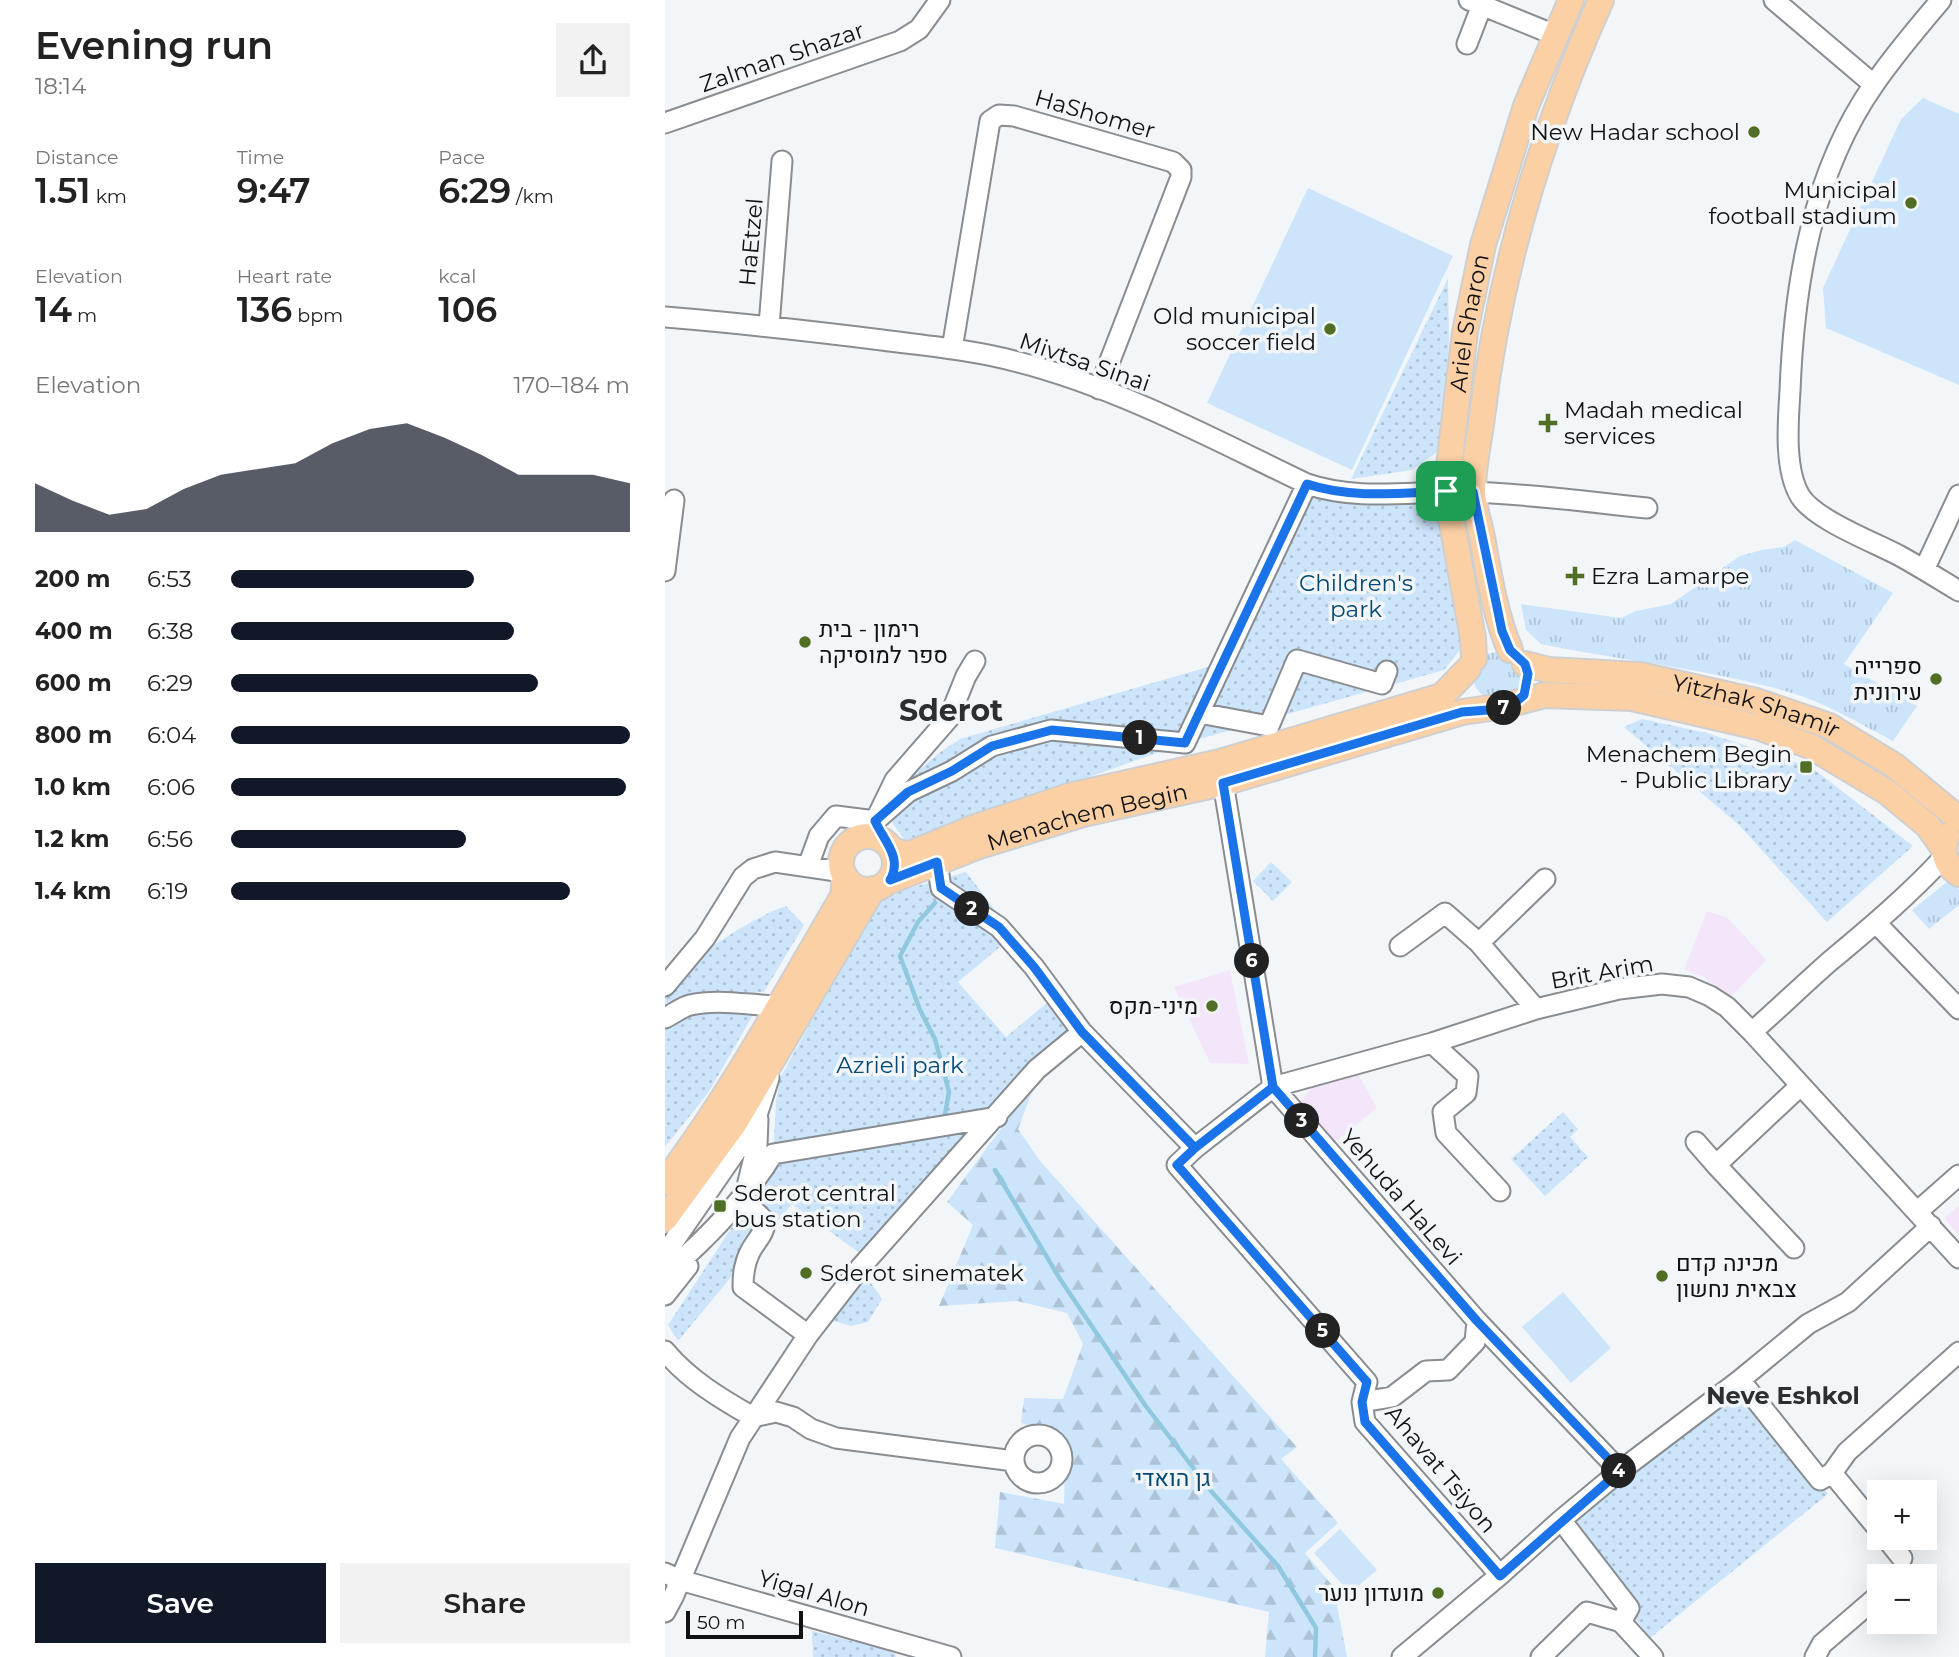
<!DOCTYPE html>
<meta charset="utf-8">
<style>
:root{--surface:#fff;--page:#f2f2f2;--text:#222;--muted:#767676;--accent:#111827}
body{margin:0;font-family:Montserrat,Heebo,sans-serif;background:var(--page);color:var(--text);height:100vh;display:flex;flex-direction:column;font-size:26px;white-space:nowrap}
*{box-sizing:border-box;margin:0}
p{font-size:23px;color:var(--muted)}
.icon{flex:none;width:38px;height:38px;fill:none;stroke:currentColor;stroke-width:2;stroke-linecap:round;stroke-linejoin:round}
.map{position:relative;flex:1;overflow:hidden}
.sheet{display:flex;flex-direction:column;background:var(--surface);width:665px}
.sheet>*{flex:none}
.fabs{position:absolute;left:1202px;top:1480px;display:grid;gap:14px}
.fabs a{display:grid;place-items:center;width:70px;height:70px;border-radius:0px;background:var(--surface);box-shadow:0 7px 28px #0002;font-size:35px}
.scale{position:absolute;left:21px;bottom:18px;width:117px;box-sizing:border-box;padding-left:7px;border:4px solid #0f1112;border-top:0;font-size:19px;line-height:24px;white-space:nowrap;color:#0f1112;-webkit-text-stroke:5px #f2f6f9;paint-order:stroke}
.pin{position:absolute;display:grid;place-items:center;width:60px;height:60px;color:#fff;margin:-30px;border-radius:14px;box-shadow:0 4px 10px #0006}
.km{position:absolute;width:35px;height:35px;margin:-18px;border-radius:50%;background:#222;color:#fff;font-size:19px;line-height:35px;text-align:center}
.round{display:grid;place-items:center;flex:none;width:74px;height:74px;border-radius:0px;background:var(--page)}
.summary{display:flex;align-items:center;justify-content:space-between;height:119px;padding:0 35px}
h1{font-size:38px;font-weight:600;line-height:52px}
.figures{display:grid;grid-template-columns:repeat(3,1fr);gap:10px;height:119px;padding:7px 35px}
.figures div{display:grid;align-content:center}
.figures b{font-size:35px;font-weight:600}
.figures small{font-size:19px;font-weight:400}
.figures p{font-size:19px}
.chart{height:196px;padding:14px 35px}
.chart p{display:flex;justify-content:space-between}
.chart svg{width:100%;height:126px;margin-top:7px;fill:var(--accent);opacity:.7}
.button{display:flex;gap:14px;margin-top:auto;padding:14px 35px}
.button a{flex:1;height:80px;border-radius:0px;background:var(--accent);color:#fff;font-size:28px;font-weight:600;line-height:80px;text-align:center}
.button a+a{background:var(--page);color:var(--text)}
ul{padding:0 35px;list-style:none;font-size:23px}
li{display:grid;grid-template-columns:112px 84px 1fr;align-items:center;height:52px}
li i{height:18px;border-radius:9px;background:var(--accent)}
main{display:flex;flex:1;min-height:0}
.map>svg:first-child{display:block}
.commercial{fill:#f3e6fa}
.grass{fill:url(#grass-tufts)}
.forest{fill:url(#forest-firs)}
.park{fill:url(#park-dots)}
.pitch{fill:#cce5fb}
.lines{fill:none;stroke-linecap:round;stroke-linejoin:round}
.stream{stroke:#90c8df;stroke-width:4.5}
.minor-casing{stroke:#898c90;stroke-width:23}
.major-casing{stroke:#cfcfd0;stroke-width:28}
.minor{stroke:#fff;stroke-width:19}
.major{stroke:#fcd0a5;stroke-width:24}
.route-casing{stroke:#fff;stroke-width:14}
.route{stroke:#1a73e8;stroke-width:9}
.poi-dot{fill:#516f24;stroke:#f2f6f9;stroke-width:2.5}
.labels{text-anchor:middle;dominant-baseline:central;stroke-width:7;stroke-linejoin:round;paint-order:stroke}
.street-label{font-size:23px;fill:#0f1112;stroke:#f2f6f9}
.poi-label{font-size:23px;fill:#0f1112;stroke:#f2f6f9;text-anchor:end}
.park-label{font-size:23px;fill:#054874;stroke:#f2f6f9}
.neighbourhood-label{font-size:24px;font-weight:bold;fill:#2c2e31;stroke:#f2f6f9}
.district-label{font-size:30px;font-weight:bold;fill:#2c2e31;stroke:#f2f6f9}
</style>
<main>
<section class="sheet">
<div class="summary"><div><h1>Evening run</h1><p>18:14</p></div><a class="round"><svg class="icon" aria-label="share" viewBox="0 0 24 24"><path d="M12 15V3M7 8l5-5 5 5M5 13v7h14v-7"/></svg></a></div>
<div class="figures">
<div><p>Distance</p><b>1.51<small> km</small></b></div>
<div><p>Time</p><b>9:47</b></div>
<div><p>Pace</p><b>6:29<small> /km</small></b></div>
</div>
<div class="figures">
<div><p>Elevation</p><b>14<small> m</small></b></div>
<div><p>Heart rate</p><b>136<small> bpm</small></b></div>
<div><p>kcal</p><b>106</b></div>
</div>
<div class="chart"><p><span>Elevation</span>170–184 m</p>
<svg viewBox="0 0 160 44" preserveAspectRatio="none"><path d="M0 44V27L10 33L20 38L30 36L40 29L50 24L60 22L70 20L80 13L90 8L100 6L110 11L120 17L130 24L140 24L150 24L160 27V44z"/></svg>
</div>
<ul>
<li><b>200 m</b>6:53<i style="width:61%"></i></li>
<li><b>400 m</b>6:38<i style="width:71%"></i></li>
<li><b>600 m</b>6:29<i style="width:77%"></i></li>
<li><b>800 m</b>6:04<i style="width:100%"></i></li>
<li><b>1.0 km</b>6:06<i style="width:99%"></i></li>
<li><b>1.2 km</b>6:56<i style="width:59%"></i></li>
<li><b>1.4 km</b>6:19<i style="width:85%"></i></li>
</ul>
<div class="button"><a>Save</a><a>Share</a></div>
</section>
<div class="map">
<svg width="1294" height="1657" viewBox="0 0 1294 1657">
<defs>
<pattern id="grass-tufts" width="24" height="20" patternUnits="userSpaceOnUse" patternTransform="scale(1.75)"><rect width="24" height="20" fill="#cce5fb"/><path d="M3 7l-1-3M5 7V3M7 7l1-3M15 17l-1-3M17 17v-4M19 17l1-3" fill="none" stroke="#aec3d6"/></pattern>
<pattern id="forest-firs" width="22" height="20" patternUnits="userSpaceOnUse" patternTransform="scale(1.75)"><rect width="22" height="20" fill="#cce5fb"/><path d="M5 1l3.5 6h-7zM16 11l3.5 6h-7z" fill="#aec3d6"/></pattern>
<pattern id="park-dots" width="8" height="8" patternUnits="userSpaceOnUse" patternTransform="scale(1.75)"><rect width="8" height="8" fill="#cce5fb"/><path d="M2 2h.1M6 6h.1" fill="none" stroke="#aec3d6" stroke-width="1.8" stroke-linecap="round"/></pattern>
</defs>
<rect width="100%" height="100%" fill="#f2f6f9"/>
<!-- commercial -->
<path class="commercial" d="M1042 911 1063 918 1101 960 1063 1000 1039 977 1019 970Z
M565 970 584 1064 545 1063 509 987Z
M693 1074 712 1108 668 1144 633 1105 647 1087Z
M1294 1206V1236L1279 1218Z"/>
<!-- grass -->
<path class="grass" d="M1130 540 1228 593 1179 664 1252 706 1228 741C1195 724 1163 704 1127 693 1045 669 959 661 876 644L861 630 856 604 956 618 971 611 1006 604 1075 556 1097 550 1119 547Z
M808 676a24 24 0 1 1 48 0a24 24 0 1 1-48 0Z
M1282 882 1294 889V905L1264 929 1247 910Z"/>
<!-- forest -->
<path class="forest" d="M371 1081 353 1129 375 1161 632 1447 616 1459 673 1523 640 1553 677 1597 672 1605 682 1657H600L604 1612 330 1548 335 1492 399 1504 401 1437 356 1423 359 1398 398 1399 418 1344 402 1313 352 1301 274 1306 308 1225 282 1202Z"/>
<!-- park -->
<path class="park" d="M783 278 784 341 776 449 747 470 686 479Z
M634 487 770 500 798 646 779 670 520 743 241 842 226 821 244 779 274 753 295 739 546 666Z
M977 719 1042 733 1146 767 1248 846 1162 922 1074 825 959 727Z
M606 862 627 882 608 901 588 881Z
M301 872 349 935 293 982 341 1037 384 1001 406 1034 196 1254 127 1204 13 1341 3 1325 82 1204 108 1154 111 1102 115 1078 211 905 238 890Z
M121 906 139 925 99 992 13 997 0 1006V979C39 953 77 922 121 906Z
M62 1006 88 1015 43 1093 0 1147V1022L22 1012Z
M898 1112 913 1129 905 1137 923 1157 880 1196 846 1159Z
M201 1276 217 1299 203 1322 186 1326 165 1320Z
M1076 1389 1163 1494 985 1638 898 1524Z
M147 1631 219 1649 230 1654 231 1657H148Z"/>
<!-- pitch -->
<path class="pitch" d="M1258 98 1294 114V385L1161 328 1158 288 1236 119Z
M643 188 788 256 687 470 542 403Z
M898 1292 946 1348 906 1383 857 1327Z
M675 1529 712 1570 685 1593 649 1553Z"/>
<g class="lines">
<!-- stream -->
<path class="stream" d="M270 903 253 922 235 956 255 1010 270 1039 284 1092 279 1120
M330 1170 395 1279 480 1405 546 1491 613 1566 651 1628 650 1657"/>
<!-- minor casing -->
<g class="minor-casing">
<path id="minor" d="M804 0 890 35
M1109 0 1208 84
M1276 0C1253 27 1230 54 1210 83 1147 172 1129 285 1125 391 1123 422 1119 469 1135 496 1150 520 1209 542 1235 556 1255 567 1274 579 1294 591
M802 44 817 5
M0 123 235 41 254 29 275 0
M0 317C73 323 145 331 217 340 262 346 309 350 353 362 454 388 548 439 642 484 695 502 751 490 806 492 865 494 924 502 982 508
M104 326 117 161
M287 349 325 121 334 115 349 116 508 162 516 170V177L434 389
M1259 570 1294 495
M0 571 9 500
M534 713 604 726 632 660 717 684 722 671
M556 770 608 1087 812 1321 810 1342 783 1370 761 1371 727 1397 697 1402
M192 839 210 821 230 780 284 718 301 676 310 661
M272 862 276 888 334 927 369 967 417 1032 530 1148
M143 866 154 836 171 816 210 821 243 792 287 771 327 746 386 730 520 743 642 484
M1212 924 1294 1009
M814 943 880 879
M735 946 780 913 814 943 871 1009
M0 986 40 938 78 877 88 869 110 862 178 872
M0 1018C8 1014 17 1007 25 1005 55 998 86 1006 116 1006
M1087 1032C1113 1009 1138 985 1164 962 1205 928 1244 895 1280 856
M767 1043 803 1076 801 1093 778 1112 781 1133 835 1191
M1031 1142 1051 1165
M83 1182 92 1145 93 1119
M75 1200 82 1204 100 1221C100 1234 91 1240 85 1252 79 1264 78 1274 78 1287L143 1335
M1252 1212 1294 1175
M1129 1248 1051 1165 1135 1086
M0 1254 80 1138 93 1112 104 1078
M0 1274C41 1240 79 1200 108 1154L332 1117
M0 1295 23 1266
M812 1321 955 1471 1075 1380 1143 1324 1183 1302 1266 1226
M0 1351C23 1379 56 1399 88 1417
M1075 1380 1155 1480 1167 1473 1182 1452 1294 1352
M88 1417 111 1412 128 1417 146 1429 171 1438 349 1461
M349 1459a24 24 0 1 1 48 0a24 24 0 1 1-48 0Z
M955 1471 896 1520 964 1608 956 1622
M1167 1473 1214 1530
M1221 1538 1237 1558
M0 1573 15 1580 286 1657
M835 1575 700 1422 697 1402 702 1382 512 1165 530 1148 608 1087 767 1043 871 1009 954 989 997 984 1024 987 1045 996 1062 1007 1087 1032 1294 1258
M0 1612 9 1595 75 1438 143 1335 195 1268 372 1069 417 1032
M737 1657 835 1575 896 1520
M876 1657 922 1612 956 1622 988 1657
M1150 1657 1157 1644 1214 1595"/>
</g>
<!-- major casing -->
<g class="major-casing">
<g id="major">
<path d="M845 650C830 614 824 576 817 537 814 522 808 506 808 490 808 466 814 441 817 417 834 273 877 132 936 0"/>
<path id="s1" d="M809 659 808 638 781 491 800 332 818 245 861 106 906 0"/>
<path id="s2" d="M860 664 884 670 975 675 1091 701 1150 721 1164 726 1230 766 1294 819"/>
<path d="M853 702 880 695 967 698 1093 727 1145 746 1222 792 1263 826 1279 849"/>
<path d="M1282 836C1276 851 1280 865 1294 874"/>
<circle cx="203" cy="863" r="27"/>
<path d="M227 850 240 854 247 853 308 828 404 796 555 762 777 696 803 669"/>
<path id="s3" d="M225 881 314 846 418 814 558 783 797 712 825 708"/>
<path d="M0 1182C68 1092 121 993 178 896L180 876"/>
<path d="M0 1219 70 1123 208 889"/>
</g>
</g>
<!-- minor -->
<use href="#minor" class="minor"/>
<!-- major -->
<use href="#major" class="major"/>
</g>
<g class="lines">
<!-- route casing -->
<g class="route-casing">
<path id="route" d="M781 491C734 493 687 499 642 484L520 743 387 730 327 746 287 771 243 792 210 821C219 841 238 858 225 880L272 862 276 888 334 927 369 967 417 1032 530 1148 608 1087 812 1321 955 1471 835 1576 700 1422 697 1402 702 1382 512 1165 530 1148 608 1087 558 783 797 712 836 709 847 705 859 695 863 674 860 664 845 650 837 631 808 492 781 491"/>
</g>
<!-- route -->
<use href="#route" class="route"/>
</g>
<!-- markers -->
<g class="poi-dot">
<circle cx="1089" cy="132" r="7"/>
<circle cx="1246" cy="203" r="7"/>
<circle cx="665" cy="329" r="7"/>
<path d="M879.5 412.5h7v7h7v7h-7v7h-7v-7h-7v-7h7z"/>
<path d="M906.5 565.5h7v7h7v7h-7v7h-7v-7h-7v-7h7z"/>
<circle cx="140" cy="642" r="7"/>
<circle cx="1271" cy="679" r="7"/>
<rect x="1134" y="760" width="14" height="14" rx="3.5"/>
<circle cx="547" cy="1006" r="7"/>
<rect x="48" y="1199" width="14" height="14" rx="3.5"/>
<circle cx="141" cy="1273" r="7"/>
<circle cx="997" cy="1276" r="7"/>
<circle cx="773" cy="1593" r="7"/>
</g>
<g class="labels">
<!-- street labels -->
<g class="street-label">
<text transform="translate(117 57) rotate(-19)">Zalman Shazar</text>
<text transform="translate(430 114) rotate(16)">HaShomer</text>
<text transform="translate(86 242) rotate(-85)">HaEtzel</text>
<text stroke="none"><textPath href="#s1" startOffset="340">Ariel Sharon</textPath></text>
<text transform="translate(420 362) rotate(19)">Mivtsa Sinai</text>
<text stroke="none"><textPath href="#s2" startOffset="236">Yitzhak Shamir</textPath></text>
<text stroke="none"><textPath href="#s3" startOffset="208">Menachem Begin</textPath></text>
<text transform="translate(937 972) rotate(-10)">Brit Arim</text>
<text transform="translate(736 1197) rotate(49)">Yehuda HaLevi</text>
<text transform="translate(776 1469) rotate(50)">Ahavat Tsiyon</text>
<text transform="translate(149 1593) rotate(16)">Yigal Alon</text>
</g>
<!-- poi labels -->
<g class="poi-label">
<text x="1075" y="132">New Hadar school</text>
<text x="1232" y="190">Municipal<tspan x="1232" dy="26">football stadium</tspan></text>
<text x="651" y="316">Old municipal<tspan x="651" dy="26">soccer field</tspan></text>
<text x="899" y="410" text-anchor="start">Madah medical<tspan x="899" dy="26">services</tspan></text>
<text x="926" y="576" text-anchor="start">Ezra Lamarpe</text>
<text x="154" y="629" text-anchor="start">רימון - בית<tspan x="154" dy="26">ספר למוסיקה</tspan></text>
<text x="1257" y="666">ספרייה<tspan x="1257" dy="26">עירונית</tspan></text>
<text x="1127" y="754">Menachem Begin<tspan x="1127" dy="26">- Public Library</tspan></text>
<text x="533" y="1006">מיני-מקס</text>
<text x="69" y="1193" text-anchor="start">Sderot central<tspan x="69" dy="26">bus station</tspan></text>
<text x="1011" y="1263" text-anchor="start">מכינה קדם<tspan x="1011" dy="26">צבאית נחשון</tspan></text>
<text x="155" y="1273" text-anchor="start">Sderot sinematek</text>
<text x="759" y="1593">מועדון נוער</text>
</g>
<!-- park labels -->
<g class="park-label">
<text x="691" y="583">Children's<tspan x="691" dy="26">park</tspan></text>
<text x="235" y="1065">Azrieli park</text>
<text x="508" y="1478">גן הואדי</text>
</g>
<!-- neighbourhood labels -->
<g class="neighbourhood-label">
<text x="1118" y="1395">Neve Eshkol</text>
</g>
<!-- district labels -->
<g class="district-label">
<text x="286" y="710">Sderot</text>
</g>
</g>
</svg>
<div class="fabs">
<a>+</a>
<a>−</a>
</div>
<div class="scale">50 m</div>
<div class="pin" style="left:781px;top:491px;background:#1e9e55"><svg class="icon" aria-label="arrive" viewBox="0 0 24 24"><path d="M6 21V4h12l-3 4 3 4H6"/></svg></div>
<b class="km" style="left:475px;top:738px">1</b>
<b class="km" style="left:307px;top:909px">2</b>
<b class="km" style="left:637px;top:1121px">3</b>
<b class="km" style="left:954px;top:1471px">4</b>
<b class="km" style="left:658px;top:1331px">5</b>
<b class="km" style="left:587px;top:961px">6</b>
<b class="km" style="left:839px;top:708px">7</b>
</div>
</main>
